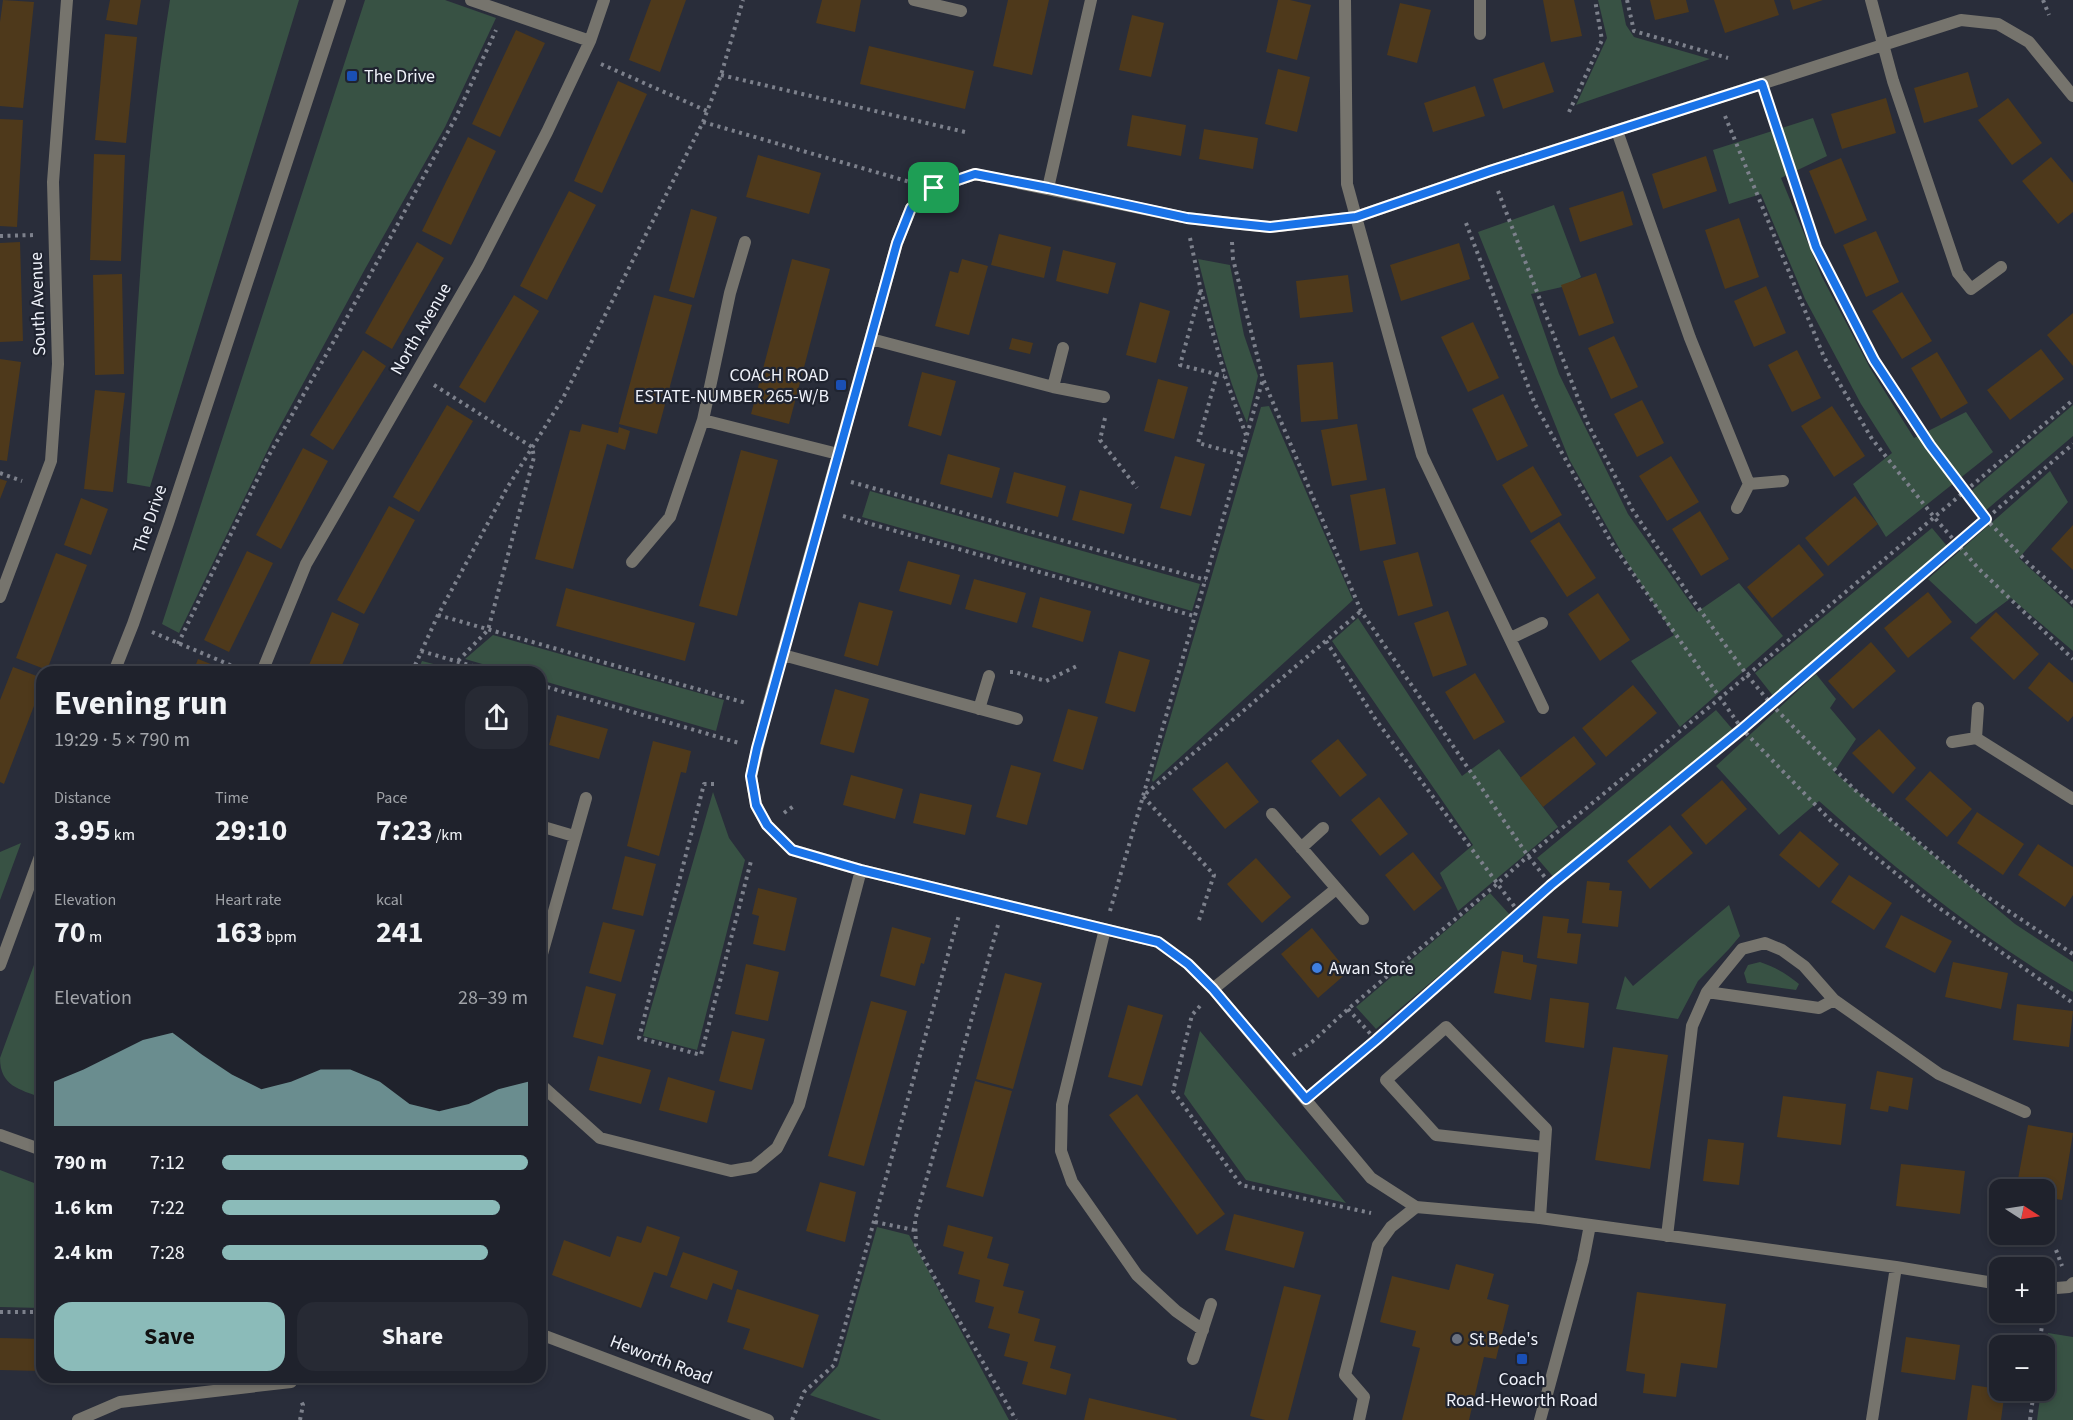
<!DOCTYPE html>
<meta charset="utf-8">
<style>
:root{--surface:#1f222c;--page:#272a34;--text:#f1f3f6;--muted:#a1a4a9;--line:#3c3f48;--accent:#8bbbb9}
body{margin:0;font-family:"Source Sans 3",sans-serif;background:var(--page);color:var(--text);height:100vh;display:flex;flex-direction:column;font-size:22px;white-space:nowrap}
*{box-sizing:border-box;margin:0}
p{font-size:20px;color:var(--muted)}
.icon{flex:none;width:33px;height:33px;fill:none;stroke:currentColor;stroke-width:2;stroke-linecap:round;stroke-linejoin:round}
.map{position:relative;flex:1;overflow:hidden}
.sheet{position:absolute;left:36px;top:666px;width:510px;height:717px;display:flex;flex-direction:column;background:var(--surface);border-radius:18px;box-shadow:0 3px 9px #0003,0 0 0 2px var(--line)}
.sheet>*{flex:none}
.needle{width:39px;rotate:102deg}
.controls{position:absolute;left:1989px;top:1179px;display:grid;gap:12px}
.controls a{display:grid;place-items:center;width:66px;height:66px;border-radius:12px;background:var(--surface);box-shadow:0 3px 9px #0003,0 0 0 2px var(--line);font-size:30px}
.pin{position:absolute;display:grid;place-items:center;width:51px;height:51px;color:#fff;margin:-26px;border-radius:12px;box-shadow:0 3px 9px #0006}
.round{display:grid;place-items:center;flex:none;width:63px;height:63px;border-radius:18px;background:var(--page)}
.head{display:flex;align-items:center;justify-content:space-between;height:102px;padding:0 18px}
h1{font-size:33px;font-weight:700;line-height:45px}
.figures{display:grid;grid-template-columns:repeat(3,1fr);gap:9px;height:102px;padding:6px 18px}
.figures div{display:grid;align-content:center}
.figures b{font-size:30px;font-weight:700}
.figures small{font-size:16px;font-weight:400}
.figures p{font-size:16px}
.chart{height:168px;padding:12px 18px}
.chart p{display:flex;justify-content:space-between}
.chart svg{width:100%;height:108px;margin-top:6px;fill:var(--accent);opacity:.7}
.primary-button{display:flex;gap:12px;margin-top:auto;padding:12px 18px}
.primary-button a{flex:1;height:69px;border-radius:18px;background:var(--accent);color:#111;font-size:24px;font-weight:700;line-height:69px;text-align:center}
.primary-button a+a{background:var(--page);color:var(--text)}
ul{padding:0 18px;list-style:none;font-size:20px}
li{display:grid;grid-template-columns:96px 72px 1fr;align-items:center;height:45px}
li i{height:15px;border-radius:8px;background:var(--accent)}
.map>svg:first-child{display:block}
.green{fill:#385244}
.building{fill:#4e391b}
.lines{fill:none;stroke-linecap:round;stroke-linejoin:round}
.path{stroke:#7d818c;stroke-width:4;stroke-dasharray:3 4.5;stroke-linecap:butt}
.service{stroke:#76746d;stroke-width:12}
.minor{stroke:#76746d;stroke-width:12}
.tertiary{stroke:#76746d;stroke-width:12}
.route-casing{stroke:#fff;stroke-width:12}
.route{stroke:#1a73e8;stroke-width:8}
.transit-dot{fill:#1a4fb4;stroke:#202430;stroke-width:2}
.shop-dot{fill:#3f7fe0;stroke:#202430;stroke-width:2}
.worship-dot{fill:#6b7280;stroke:#202430;stroke-width:2}
.labels{text-anchor:middle;dominant-baseline:central;stroke-width:4.5;stroke-linejoin:round;paint-order:stroke}
.poi-label{font-size:18px;fill:#eff2fa;stroke:#202430;text-anchor:start}
.street-label{font-size:18px;fill:#eff2fa;stroke:#202430}
</style>
<div class="map">
<svg width="2073" height="1420" viewBox="0 0 2073 1420">
<rect width="100%" height="100%" fill="#292d3a"/>
<!-- green -->
<path class="green" d="M170 0H299L150 487 127 483C137 322 144 160 170 0Z
M365 0H445L496 18 445 127 365 269 272 441 179 633 162 624Z
M1598 0H1621L1626 25 1634 37 1710 59 1576 105 1607 38Z
M1813 118 1827 156 1781 178 1822 277 1870 368 1914 438 1966 412 1993 452 1886 537 1853 484 1892 453 1861 404 1805 299 1761 194 1729 204 1713 150Z
M1554 205 1581 277 1562 287 1531 294 1559 374 1628 514 1697 612 1739 583 1783 636 1680 727 1631 661 1674 635 1624 557 1569 459 1478 232Z
M1198 259 1230 265 1244 335 1258 376 1247 423C1224 371 1212 314 1198 259Z
M2073 405V436L1984 512 1969 493Z
M1269 406 1353 600 1153 782 1152 780 1261 407Z
M2050 471 2068 502 2019 558 2073 608V651L2011 598 1976 624 1928 579Z
M870 491 1200 584 1192 611 862 517Z
M1932 528 1947 546 1774 697 1755 673Z
M1358 618 1462 776 1499 749 1558 827 1458 911 1440 873 1473 845 1332 641Z
M493 635 724 700 716 731 540 680V672H510L465 659Z
M422 661 449 668 448 672H417Z
M1816 674 1836 699 1830 708 1856 739 1834 772 2015 924 2073 962V992C1982 938 1898 872 1819 801L1779 835 1716 766Z
M1716 710 1734 731 1556 880 1537 858Z
M713 792 729 838 745 860 697 1050 643 1036Z
M21 843 0 900V852Z
M1490 893 1510 915 1376 1029 1356 1007Z
M1729 905 1740 936 1729 949 1698 981 1678 1019 1616 1009 1625 976 1633 986Z
M42 943V1098C19 1089 0 1086 0 1058Z
M1760 962C1775 967 1787 974 1799 984L1796 990 1747 983 1744 973 1748 965Z
M1200 1031 1346 1203 1246 1180 1184 1094Z
M0 1170 42 1186V1308L0 1307Z
M877 1227 909 1235 1009 1420H881L810 1395 838 1366Z
M2048 1333 2073 1337V1420H2037L2041 1391 2044 1390V1360Z"/>
<!-- building -->
<path class="building" d="M3 0 34 2 23 108 0 106V22Z
M110 0H141L137 25 106 20Z
M651 0H686L660 72 629 60Z
M822 0H861L855 32 816 23Z
M1008 0H1049L1032 75 993 66Z
M1278 0H1290L1311 5 1297 60 1266 52Z
M1543 0H1574L1582 36 1551 42Z
M1650 0H1686L1689 12 1655 20Z
M1714 0H1774L1779 15 1725 33Z
M1790 0H1823L1793 10Z
M1400 3 1431 10 1417 63 1387 55Z
M1132 15 1164 23 1151 77 1119 70Z
M516 30 545 43 500 137 472 124Z
M105 34 137 37 126 143 95 140Z
M869 46 974 71 965 109 860 84Z
M1544 62 1554 92 1503 109 1493 79Z
M1278 69 1310 77 1297 132 1265 124Z
M1968 72 1978 107 1924 123 1914 88Z
M618 81 647 94 602 193 574 181Z
M1475 86 1485 116 1433 132 1424 103Z
M1886 98 1896 133 1842 149 1831 114Z
M2008 98 2042 143 2012 165 1978 120Z
M1132 115 1186 125 1181 156 1127 146Z
M0 119 23 120 17 227 0 226Z
M1204 129 1258 138 1253 169 1199 159Z
M468 137 496 151 451 245 422 231Z
M94 154 125 155 121 261 90 260Z
M758 155 821 173 809 214 746 197Z
M1706 156 1717 191 1663 209 1652 174Z
M2051 157 2073 183V212L2058 224 2022 181Z
M1841 158 1867 220 1835 234 1809 171Z
M569 191 596 205 547 300 520 286Z
M1623 191 1633 225 1580 242 1569 208Z
M691 209 717 217 694 298 669 291Z
M1739 218 1759 277 1725 289 1705 230Z
M1876 231 1899 282 1866 297 1843 245Z
M999 234 1051 247 1044 278 991 265Z
M20 242 23 341 0 342V243Z
M417 242 444 258 392 349 365 333Z
M1459 243 1470 279 1401 301 1390 265Z
M1063 250 1116 263 1108 294 1056 281Z
M792 259 830 269 789 424 751 414Z
M962 259 988 266 969 335 935 326 950 271 958 273Z
M1596 273 1614 323 1579 336 1561 285Z
M122 274 124 374 95 375 93 275Z
M1348 275 1353 312 1300 318 1296 281Z
M1766 286 1786 333 1754 347 1734 301Z
M1902 292 1932 341 1902 359 1872 311Z
M514 295 539 311 485 403 459 387Z
M654 295 692 305 657 434 619 424Z
M1140 302 1170 311 1156 363 1126 355Z
M2073 313V366L2047 335Z
M1473 322 1499 378 1468 392 1441 337Z
M1614 336 1638 387 1611 399 1588 348Z
M1012 338 1033 343 1030 354 1009 349Z
M2041 349 2064 379 2010 420 1987 390Z
M363 350 386 366 333 450 310 435Z
M1797 350 1821 398 1792 412 1768 365Z
M1937 352 1968 403 1941 419 1911 368Z
M0 359 21 362 7 461 0 460Z
M1333 362 1338 419 1301 422 1297 365Z
M922 372 956 381 941 436 908 426Z
M1158 379 1188 387 1174 439 1144 431Z
M95 390 125 393 113 492 84 489Z
M1503 394 1528 446 1497 461 1472 409Z
M1642 400 1664 443 1637 457 1614 414Z
M447 405 473 421 419 512 393 497Z
M1832 406 1865 456 1834 477 1801 426Z
M582 424 618 433 619 427 630 431 625 450 607 444 573 569 535 559 570 430 580 432Z
M1357 424 1367 480 1332 486 1321 430Z
M303 448 328 461 281 549 256 535Z
M741 450 778 460 737 616 699 606Z
M948 454 1000 468 992 498 940 484Z
M1175 456 1205 464 1191 516 1160 508Z
M1671 456 1699 502 1667 521 1639 476Z
M1533 466 1562 515 1531 533 1502 485Z
M1014 472 1066 486 1058 517 1006 503Z
M0 479 7 481 0 499Z
M1385 488 1396 544 1360 551 1350 495Z
M1080 490 1132 504 1124 534 1072 520Z
M1855 496 1878 524 1828 566 1805 538Z
M81 498 108 509 91 555 64 545Z
M389 506 415 520 364 614 337 600Z
M1700 511 1729 559 1701 576 1672 529Z
M1559 522 1596 578 1567 597 1530 541Z
M2073 525V570L2051 549Z
M1799 544 1824 575 1772 618 1747 587Z
M247 551 273 563 229 652 204 640Z
M1418 552 1433 606 1398 616 1383 561Z
M56 553 87 565 47 670 16 658Z
M908 561 960 575 951 605 899 591Z
M974 579 1026 593 1017 623 965 609Z
M566 588 695 623 685 661 556 626Z
M1928 592 1952 622 1908 658 1884 628Z
M1598 593 1630 640 1600 661 1568 614Z
M1040 597 1091 611 1083 642 1032 627Z
M859 602 893 611 878 666 844 656Z
M1448 611 1467 665 1433 677 1414 623Z
M332 612 359 624 349 649 339 672H306Z
M1996 612 2039 654 2014 680 1970 638Z
M1871 642 1896 671 1853 709 1828 681Z
M1119 651 1150 660 1135 712 1105 703Z
M198 659 231 672H193Z
M2049 662 2073 683V716L2068 722 2028 688Z
M13 667 42 678V685L4 784 0 782V700Z
M1475 673 1505 722 1474 740 1445 692Z
M1633 685 1657 713 1606 757 1582 728Z
M835 689 869 699 854 753 820 744Z
M1068 709 1098 717 1083 770 1053 761Z
M557 715 608 729 599 759 549 745Z
M1879 729 1916 768 1893 794 1852 753Z
M1574 736 1596 764 1543 807 1520 778Z
M1338 739 1367 775 1340 797 1311 761Z
M653 741 691 751 686 773 681 772 659 856 627 846Z
M1227 762 1259 802 1225 829 1192 789Z
M1011 765 1041 773 1027 825 996 817Z
M1930 771 1972 809 1947 837 1905 799Z
M851 775 903 789 895 819 843 805Z
M1722 780 1747 809 1706 845 1681 815Z
M920 793 972 805 965 835 913 823Z
M1379 797 1408 834 1380 856 1351 820Z
M1977 812 2024 844 2003 875 1957 843Z
M1670 825 1693 853 1650 889 1627 861Z
M1800 831 1839 864 1819 888 1779 855Z
M2038 844 2073 867V895L2065 907 2018 875Z
M1413 852 1442 888 1414 911 1385 875Z
M625 856 656 864 643 916 612 909Z
M1256 858 1291 897 1262 923 1227 884Z
M1849 875 1892 903 1874 930 1831 902Z
M1587 881 1610 883 1609 890 1622 891 1618 927 1582 923Z
M758 888 797 898 785 951 753 944 759 916 752 914Z
M1901 915 1952 941 1935 973 1885 947Z
M1543 916 1569 919 1567 933 1581 934 1577 964 1537 958Z
M603 922 635 930 621 982 589 973Z
M892 927 931 938 924 964 921 963 915 986 880 976Z
M1312 928 1348 972 1318 998 1281 954Z
M1502 951 1523 955V962L1537 965 1531 1000 1494 993Z
M1953 962 2008 973 2001 1009 1945 997Z
M746 964 779 972 768 1021 735 1014Z
M1005 973 1042 983 1013 1089 976 1079Z
M586 986 616 994 603 1045 573 1037Z
M1550 998 1589 1003 1584 1048 1545 1042Z
M871 1001 907 1011 864 1166 828 1156Z
M2017 1004 2073 1011 2069 1047 2013 1040Z
M1128 1005 1163 1015 1142 1086 1108 1077Z
M732 1031 765 1039 752 1090 719 1081Z
M1613 1047 1668 1055 1650 1169 1595 1160Z
M598 1056 651 1070 641 1104 589 1090Z
M1877 1071 1913 1078 1908 1110 1889 1106 1888 1112 1870 1109Z
M668 1077 715 1091 707 1123 659 1110Z
M975 1081 1012 1091 983 1197 946 1187Z
M1137 1094 1225 1214 1197 1235 1109 1115Z
M1783 1096 1846 1104 1841 1145 1777 1137Z
M2028 1125 2073 1133 2062 1200 2044 1197V1190H2016Z
M1708 1139 1744 1143 1739 1185 1703 1181Z
M1901 1164 1965 1171 1960 1214 1896 1206Z
M820 1182 856 1192 845 1242 806 1231Z
M1234 1214 1304 1232 1294 1268 1225 1250Z
M948 1225 993 1237 987 1258 1009 1264 1003 1286 1024 1291 1018 1313 1040 1319 1034 1341 1056 1346 1050 1368 1071 1374 1066 1395 1022 1384 1028 1362 1004 1356 1010 1334 988 1328 994 1307 975 1302 980 1280 958 1274 964 1252 943 1246Z
M647 1226 680 1237 667 1276 654 1272 641 1308 552 1275 564 1240 610 1257 617 1236 641 1243Z
M683 1252 738 1271 732 1290 713 1283 707 1300 670 1287Z
M1456 1264 1494 1274 1487 1299 1509 1305 1496 1359 1484 1357 1469 1420H1402L1420 1348 1412 1346 1416 1331 1380 1322 1392 1276 1449 1290Z
M1284 1286 1321 1295 1288 1420H1265L1250 1416Z
M737 1289 819 1315 803 1368 743 1349 750 1329 727 1322Z
M1637 1292 1726 1304 1717 1368 1681 1363 1676 1397 1643 1393 1645 1374 1626 1371Z
M1906 1337 1960 1345 1955 1380 1901 1372Z
M0 1338 42 1339V1371L0 1370Z
M1972 1385 2005 1390 2001 1420H1967Z
M1089 1398 1177 1419 1176 1420H1084Z"/>
<g class="lines">
<!-- path -->
<path class="path" d="M1627 0 1634 31 1728 58
M2043 0 2049 15
M601 64 707 111
M721 75 965 132
M1768 102 1816 247 1874 360 1930 445 1986 519 2028 563 2073 603
M1569 112 1602 40 1595 0
M1725 116 1824 357 1872 439 1934 517 1978 568 2073 659
M703 122 910 182
M1498 191 1588 424 1632 509 1687 592 1747 675 1771 704 1855 790 1974 888 2073 954
M1466 223 1535 404 1611 542 1742 729 1831 821 1935 905 2073 1003
M0 236 35 235
M1190 238 1201 291 1225 376 1247 438
M1232 242 1233 259 1263 379 1361 611 1528 856 1551 885
M1200 292 1180 365 1224 376
M1217 374 1198 443 1242 455
M434 385 532 447 534 457 488 630 457 662 454 672
M1105 418 1100 440 1137 488
M0 473 22 481
M851 482 1206 580
M843 516 1194 616
M438 615 746 703
M152 632 242 670
M1326 641 1376 720 1520 914
M178 644 268 457 339 332 456 117 496 30
M421 651 493 672
M412 672 438 615 507 488 563 398 703 122 721 75 743 0
M1010 672H1014L1046 681 1079 665
M540 685 739 743
M714 784H704L639 1038 701 1055 751 861
M784 813 795 805
M1110 911 1263 379
M1199 920 1214 875 1143 796 1361 611
M998 925 915 1220 916 1245 1016 1420
M1200 1006 1192 1015 1173 1091 1241 1185 1371 1213
M1348 1009 1376 1040
M1293 1055 1312 1042 1348 1009 1497 884 1528 856 1719 699 2073 400
M1320 1087 1376 1040 1551 885 1771 704 2073 444
M875 1222 914 1230
M2056 1250 2062 1266
M0 1312H42
M2039 1346 2044 1312
M300 1420 303 1405 301 1401
M792 1420 804 1392 834 1365 959 915
M2030 1420 2034 1390"/>
<!-- service -->
<path class="service" d="M1540 1218 1546 1129 1446 1027 1386 1080 1436 1135 1544 1147
M1359 1420 1364 1397 1345 1375 1378 1245 1391 1227 1416 1207"/>
<!-- minor -->
<path class="minor" d="M471 0 590 41
M914 0 961 11
M1345 0 1347 184 1356 217 1422 455 1543 708
M1480 0V34
M1871 0 1893 81 1958 273 1971 289 2001 267
M1617 131 1690 338 1749 484
M1048 188 1091 0
M871 339 1053 387 1104 397
M1053 387 1063 348
M703 420 838 454
M1737 508 1749 484 1783 481
M632 562 670 517 703 420 730 293 745 242
M0 597 51 461 58 364 53 182 67 0
M1511 638 1542 623
M783 655 1017 719
M114 672 133 624 168 523 340 0
M262 672 306 564 478 266 547 132 590 41 604 0
M979 709 989 676
M1976 738 2073 799
M1952 742 1976 738 1978 708
M1272 814 1363 919
M540 826 574 836
M1301 848 1323 828
M1105 929 1062 1105 1061 1151 1072 1182 1137 1275 1176 1311 1203 1330
M540 961 586 798
M0 965 42 851
M1213 989 1336 889
M1707 992 1819 1008 1834 1000
M540 1084 600 1138 731 1171 754 1167 777 1148 799 1105 861 870
M1667 1236 1692 1026 1707 992 1742 949 1765 943 1782 950 1804 966 1834 1000 1939 1074 2025 1112
M2000 1284 1896 1267 1540 1218 1416 1207 1371 1178 1213 989 1188 964 1158 942 861 870 792 850 767 825 756 805 751 776 767 709 897 243 911 208 934 188 975 174 1187 218 1231 223 1270 227 1356 217 1490 171 1961 20 1998 24 2029 42 2073 96
M2044 1289 2069 1287 2073 1283
M1193 1359 1211 1304
M78 1420 120 1402 291 1382
M1540 1420 1583 1261 1590 1225
M1872 1420 1896 1267"/>
<!-- tertiary -->
<path class="tertiary" d="M0 1135 42 1150
M540 1334 768 1420"/>
</g>
<g class="lines">
<!-- route casing -->
<g class="route-casing">
<path id="route" d="M1762 84 1816 247 1874 360 1930 445 1986 519 1742 729 1551 885 1376 1040 1306 1099 1213 989 1188 964 1158 942 861 870 792 850 767 825 756 805 751 776 757 748 897 243 911 208 934 188 975 174 1048 188 1187 218 1231 223 1270 227 1356 217 1490 171Z"/>
</g>
<!-- route -->
<use href="#route" class="route"/>
</g>
<!-- markers -->
<g class="transit-dot">
<rect x="346" y="70" width="12" height="12" rx="3"/>
<rect x="835" y="379" width="12" height="12" rx="3"/>
<rect x="1516" y="1353" width="12" height="12" rx="3"/>
</g>
<circle class="shop-dot" cx="1317" cy="968" r="6"/>
<circle class="worship-dot" cx="1457" cy="1339" r="6"/>
<g class="labels">
<!-- poi labels -->
<g class="poi-label">
<text x="364" y="76">The Drive</text>
<text x="829" y="375" text-anchor="end">COACH ROAD<tspan x="829" dy="21">ESTATE-NUMBER 265-W/B</tspan></text>
<text x="1329" y="968">Awan Store</text>
<text x="1469" y="1339">St Bede's</text>
<text x="1522" y="1379" text-anchor="middle">Coach<tspan x="1522" dy="21">Road-Heworth Road</tspan></text>
</g>
<!-- street labels -->
<g class="street-label">
<text transform="translate(38 304) rotate(-92)">South Avenue</text>
<text transform="translate(421 329) rotate(-60)">North Avenue</text>
<text transform="translate(150 519) rotate(-71)">The Drive</text>
<text transform="translate(661 1360) rotate(21)">Heworth Road</text>
</g>
</g>
</svg>
<div class="controls">
<a><svg class="needle" viewBox="-14 -14 28 28"><path d="M0-13l5 13h-10z" fill="#e53935"/><path d="M0 13l5-13h-10z" fill="#a1a4a9"/></svg></a>
<a>+</a>
<a>−</a>
</div>
<div class="pin" style="left:934px;top:188px;background:#1e9e55"><svg class="icon" aria-label="arrive" viewBox="0 0 24 24"><path d="M6 21V4h12l-3 4 3 4H6"/></svg></div>
<section class="sheet">
<div class="head"><div><h1>Evening run</h1><p>19:29 · 5 × 790 m</p></div><a class="round"><svg class="icon" aria-label="share" viewBox="0 0 24 24"><path d="M12 15V3M7 8l5-5 5 5M5 13v7h14v-7"/></svg></a></div>
<div class="figures">
<div><p>Distance</p><b>3.95<small> km</small></b></div>
<div><p>Time</p><b>29:10</b></div>
<div><p>Pace</p><b>7:23<small> /km</small></b></div>
</div>
<div class="figures">
<div><p>Elevation</p><b>70<small> m</small></b></div>
<div><p>Heart rate</p><b>163<small> bpm</small></b></div>
<div><p>kcal</p><b>241</b></div>
</div>
<div class="chart"><p><span>Elevation</span>28–39 m</p>
<svg viewBox="0 0 160 44" preserveAspectRatio="none"><path d="M0 44V26L10 21L20 15L30 9L40 6L50 15L60 23L70 29L80 26L90 21L100 21L110 26L120 35L130 38L140 35L150 29L160 26V44z"/></svg>
</div>
<ul>
<li><b>790 m</b>7:12<i style="width:100%"></i></li>
<li><b>1.6 km</b>7:22<i style="width:91%"></i></li>
<li><b>2.4 km</b>7:28<i style="width:87%"></i></li>
</ul>
<div class="primary-button"><a>Save</a><a>Share</a></div>
</section>
</div>
